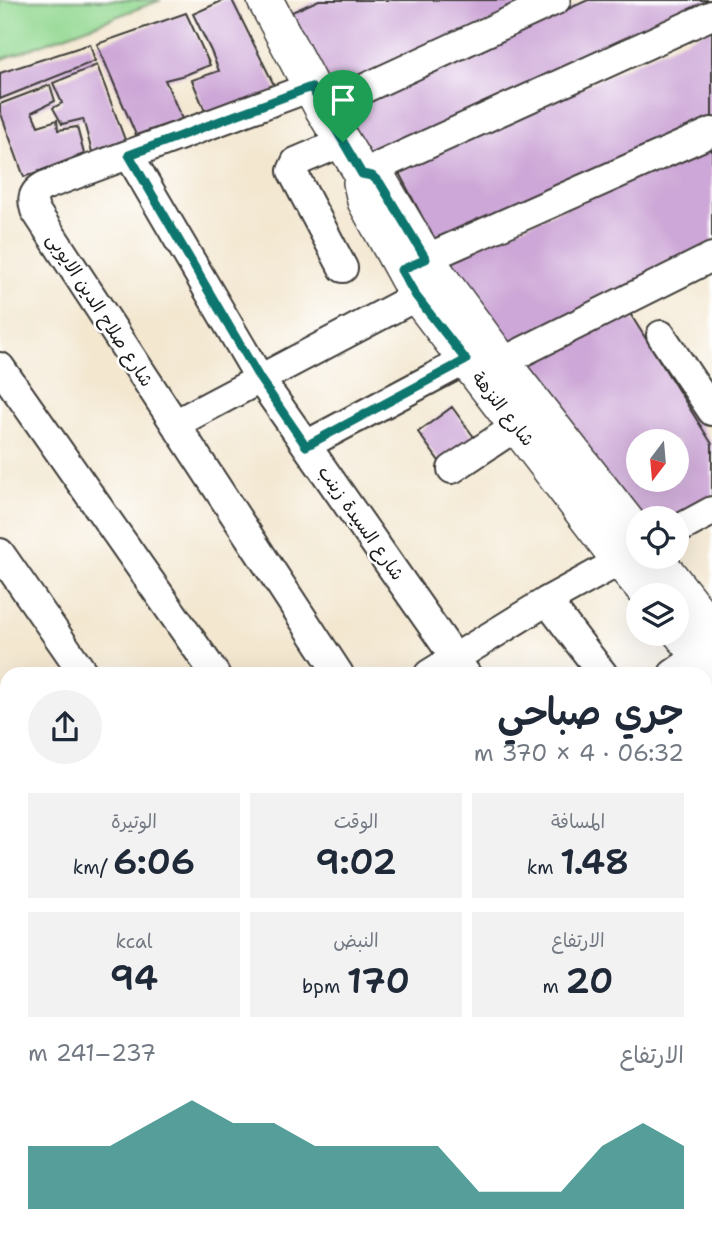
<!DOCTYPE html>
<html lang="ar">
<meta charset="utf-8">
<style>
:root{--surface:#fff;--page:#f2f2f3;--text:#1f2937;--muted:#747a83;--accent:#0f766e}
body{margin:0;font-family:"Shantell Sans","Playpen Sans Arabic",sans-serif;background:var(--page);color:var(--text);direction:rtl;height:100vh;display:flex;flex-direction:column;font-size:26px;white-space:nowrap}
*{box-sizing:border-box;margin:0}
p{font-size:23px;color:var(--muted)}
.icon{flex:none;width:38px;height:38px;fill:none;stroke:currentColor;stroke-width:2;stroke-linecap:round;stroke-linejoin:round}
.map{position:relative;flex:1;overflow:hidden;direction:ltr}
.drawer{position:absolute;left:0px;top:667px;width:712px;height:569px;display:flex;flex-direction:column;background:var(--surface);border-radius:21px 21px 0 0;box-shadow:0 7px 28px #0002;direction:rtl}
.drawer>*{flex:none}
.needle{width:46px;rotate:196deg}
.controls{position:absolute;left:626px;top:429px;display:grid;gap:14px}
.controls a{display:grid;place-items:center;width:63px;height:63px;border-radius:50%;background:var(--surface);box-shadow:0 7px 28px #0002;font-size:35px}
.pin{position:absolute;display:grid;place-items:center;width:60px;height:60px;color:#fff;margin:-72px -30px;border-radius:50% 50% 50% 0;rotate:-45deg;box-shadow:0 0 7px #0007}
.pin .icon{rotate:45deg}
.round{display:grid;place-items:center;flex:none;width:74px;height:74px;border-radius:37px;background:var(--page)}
.overview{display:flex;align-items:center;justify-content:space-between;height:119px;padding:0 28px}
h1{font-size:38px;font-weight:600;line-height:52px}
.figures{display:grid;grid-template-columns:repeat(3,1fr);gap:10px;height:119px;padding:7px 28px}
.figures div{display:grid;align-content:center;border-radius:0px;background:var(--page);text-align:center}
.figures b{font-size:35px;font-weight:600}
.figures small{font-size:19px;font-weight:400}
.figures p{font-size:19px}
.chart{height:196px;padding:14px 28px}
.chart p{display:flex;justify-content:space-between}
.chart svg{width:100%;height:126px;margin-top:7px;fill:var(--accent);opacity:.7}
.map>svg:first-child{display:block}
.green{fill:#93d891;stroke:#587a56;stroke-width:2}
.building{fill:#cda7d7;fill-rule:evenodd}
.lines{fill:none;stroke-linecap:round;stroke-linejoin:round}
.minor-casing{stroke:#3c3a37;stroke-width:32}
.major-casing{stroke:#3c3a37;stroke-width:38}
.minor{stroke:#fff;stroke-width:28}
.major{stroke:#fff;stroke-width:35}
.route-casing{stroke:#fff;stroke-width:14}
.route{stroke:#0f766e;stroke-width:9}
.labels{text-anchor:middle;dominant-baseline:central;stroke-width:5;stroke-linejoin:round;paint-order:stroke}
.street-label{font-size:18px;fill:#1c1c1c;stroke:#fff}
</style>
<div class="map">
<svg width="712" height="1234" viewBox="0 0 712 1234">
<rect width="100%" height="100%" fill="#fff"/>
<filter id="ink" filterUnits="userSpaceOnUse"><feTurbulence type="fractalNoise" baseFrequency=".0143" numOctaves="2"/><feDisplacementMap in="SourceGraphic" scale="14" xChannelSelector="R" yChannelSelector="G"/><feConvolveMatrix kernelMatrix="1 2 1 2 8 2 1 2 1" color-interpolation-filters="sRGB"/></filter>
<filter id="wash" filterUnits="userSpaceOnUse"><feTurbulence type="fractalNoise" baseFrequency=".00686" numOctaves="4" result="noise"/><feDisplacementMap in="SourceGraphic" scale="28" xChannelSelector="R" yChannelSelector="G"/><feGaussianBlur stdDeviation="1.57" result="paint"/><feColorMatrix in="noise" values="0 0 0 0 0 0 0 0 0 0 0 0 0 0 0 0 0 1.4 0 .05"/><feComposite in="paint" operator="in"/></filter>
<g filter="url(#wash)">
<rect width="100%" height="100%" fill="#f3e7d0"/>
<!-- green -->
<path class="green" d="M0 0H161L0 60Z
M712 945V986L705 991V950Z"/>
<g id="blocks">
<!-- building -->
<path class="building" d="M224 0H232L277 91 207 116 192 80 219 71 211 51 193 14Z
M319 0H540L329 95 292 12Z
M588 0H712V6L368 162 338 113Z
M186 13 210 65 185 75 165 80 182 119 136 135 97 44Z
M712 28V122L436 243 398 171Z
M90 44 95 61 0 99V73Z
M97 65 125 140 92 152 83 119 62 124 53 108 62 103 53 83Z
M50 85 55 101 32 112 38 126 57 120 58 130 77 127 84 154 24 177 0 111V104Z
M712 143V247L504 352 444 261Z
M629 312 712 444V502L677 518H639L513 366ZM639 441H677V480H639Z
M452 407 479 444 444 468 418 432Z
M712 855V901L705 892V859Z
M7 947V988L0 977V951Z
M712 1001V1058L705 1063V1006Z
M709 1110 712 1115V1167L705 1172V1113Z
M7 1157V1193L0 1183V1160Z
M705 1175 712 1184V1234H692L689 1228H705Z
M0 1211 7 1222V1228H11L14 1233 0 1234Z
M34 1228H92L96 1234H37Z
M119 1228H179L183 1234H123Z
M216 1228H267L262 1232 264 1234H208Z
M314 1228H341L333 1234H317Z
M351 1228H363L367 1234H342Z
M368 1228H393L384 1234H373Z
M394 1228H400L404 1234H387Z
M434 1228H481L474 1234H439Z
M555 1228H615L606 1234H559Z
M616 1228H621L624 1234H609Z"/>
</g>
</g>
<g filter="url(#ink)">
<use href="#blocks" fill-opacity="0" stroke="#3c3a37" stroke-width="2"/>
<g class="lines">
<!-- minor casing -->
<g class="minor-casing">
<path id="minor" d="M311 87 44 186C33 192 31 198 35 210L339 674
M322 108 556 0
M343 142 296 162 292 171 343 268
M129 155 260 379 466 674
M362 174 712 15
M407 267 712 132
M661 335 712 411
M502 362 712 257
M0 367 215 674
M175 424 417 296
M306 445 466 360
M452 469 517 426
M677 530 712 511
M0 553 84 674
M547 601 603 674
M429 674 547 601 638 551
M673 674 700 655
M0 786 7 796
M705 806 712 815
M0 816 7 826
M705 903 712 912
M0 1067 7 1077
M705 1088 712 1097
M112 1228 116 1234
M281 1228 284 1234
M308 1228 312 1234
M423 1228 427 1234
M550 1228 554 1234
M677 1228 681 1234
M501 1234 508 1228"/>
</g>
<!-- major casing -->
<g class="major-casing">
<path id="major" d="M265 0 322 108 362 174 361 183 365 201 417 296 620 561 649 595
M362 174 372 176 381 183 426 259 502 362 639 537
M654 556 712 630
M677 629 712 670"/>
</g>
<!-- minor -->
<use href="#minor" class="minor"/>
<!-- major -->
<use href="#major" class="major"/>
</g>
</g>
<g class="lines" filter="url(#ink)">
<!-- route casing -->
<g class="route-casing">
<path id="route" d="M311 87 362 174 372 176 380 183 426 259 401 270 416 296 466 360 306 446 260 379 129 155Z"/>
</g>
<!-- route -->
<use href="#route" class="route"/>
</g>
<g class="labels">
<!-- street labels -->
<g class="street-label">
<text transform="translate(100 310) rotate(57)">شارع صلاح الدين الايوبى</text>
<text transform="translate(503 409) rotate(52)">شارع النزهة</text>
<text transform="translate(361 523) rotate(55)">شارع السيدة زينب</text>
</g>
</g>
</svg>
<div class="controls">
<a><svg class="needle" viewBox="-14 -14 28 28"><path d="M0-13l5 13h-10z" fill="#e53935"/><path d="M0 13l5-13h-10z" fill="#747a83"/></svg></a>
<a><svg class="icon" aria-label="locate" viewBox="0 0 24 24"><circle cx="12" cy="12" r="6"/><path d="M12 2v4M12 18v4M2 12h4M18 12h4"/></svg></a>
<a><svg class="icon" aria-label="layers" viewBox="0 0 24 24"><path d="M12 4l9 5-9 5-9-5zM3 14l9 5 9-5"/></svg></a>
</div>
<div class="pin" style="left:343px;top:142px;background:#1e9e55"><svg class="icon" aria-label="arrive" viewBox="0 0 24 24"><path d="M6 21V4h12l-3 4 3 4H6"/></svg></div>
<section class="drawer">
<div class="overview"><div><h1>جري صباحي</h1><p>06:32 · 4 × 370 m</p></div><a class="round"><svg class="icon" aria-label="share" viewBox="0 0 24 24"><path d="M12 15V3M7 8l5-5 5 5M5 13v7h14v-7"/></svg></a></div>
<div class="figures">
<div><p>المسافة</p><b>1.48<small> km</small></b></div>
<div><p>الوقت</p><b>9:02</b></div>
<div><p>الوتيرة</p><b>6:06<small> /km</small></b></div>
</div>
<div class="figures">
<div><p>الارتفاع</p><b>20<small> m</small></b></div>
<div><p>النبض</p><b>170<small> bpm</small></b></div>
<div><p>kcal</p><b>94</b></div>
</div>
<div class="chart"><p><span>الارتفاع</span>237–241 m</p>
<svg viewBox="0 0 160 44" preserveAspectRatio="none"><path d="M0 44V22L10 22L20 22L30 14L40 6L50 14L60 14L70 22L80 22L90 22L100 22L110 38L120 38L130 38L140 22L150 14L160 22V44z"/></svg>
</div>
</section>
</div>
